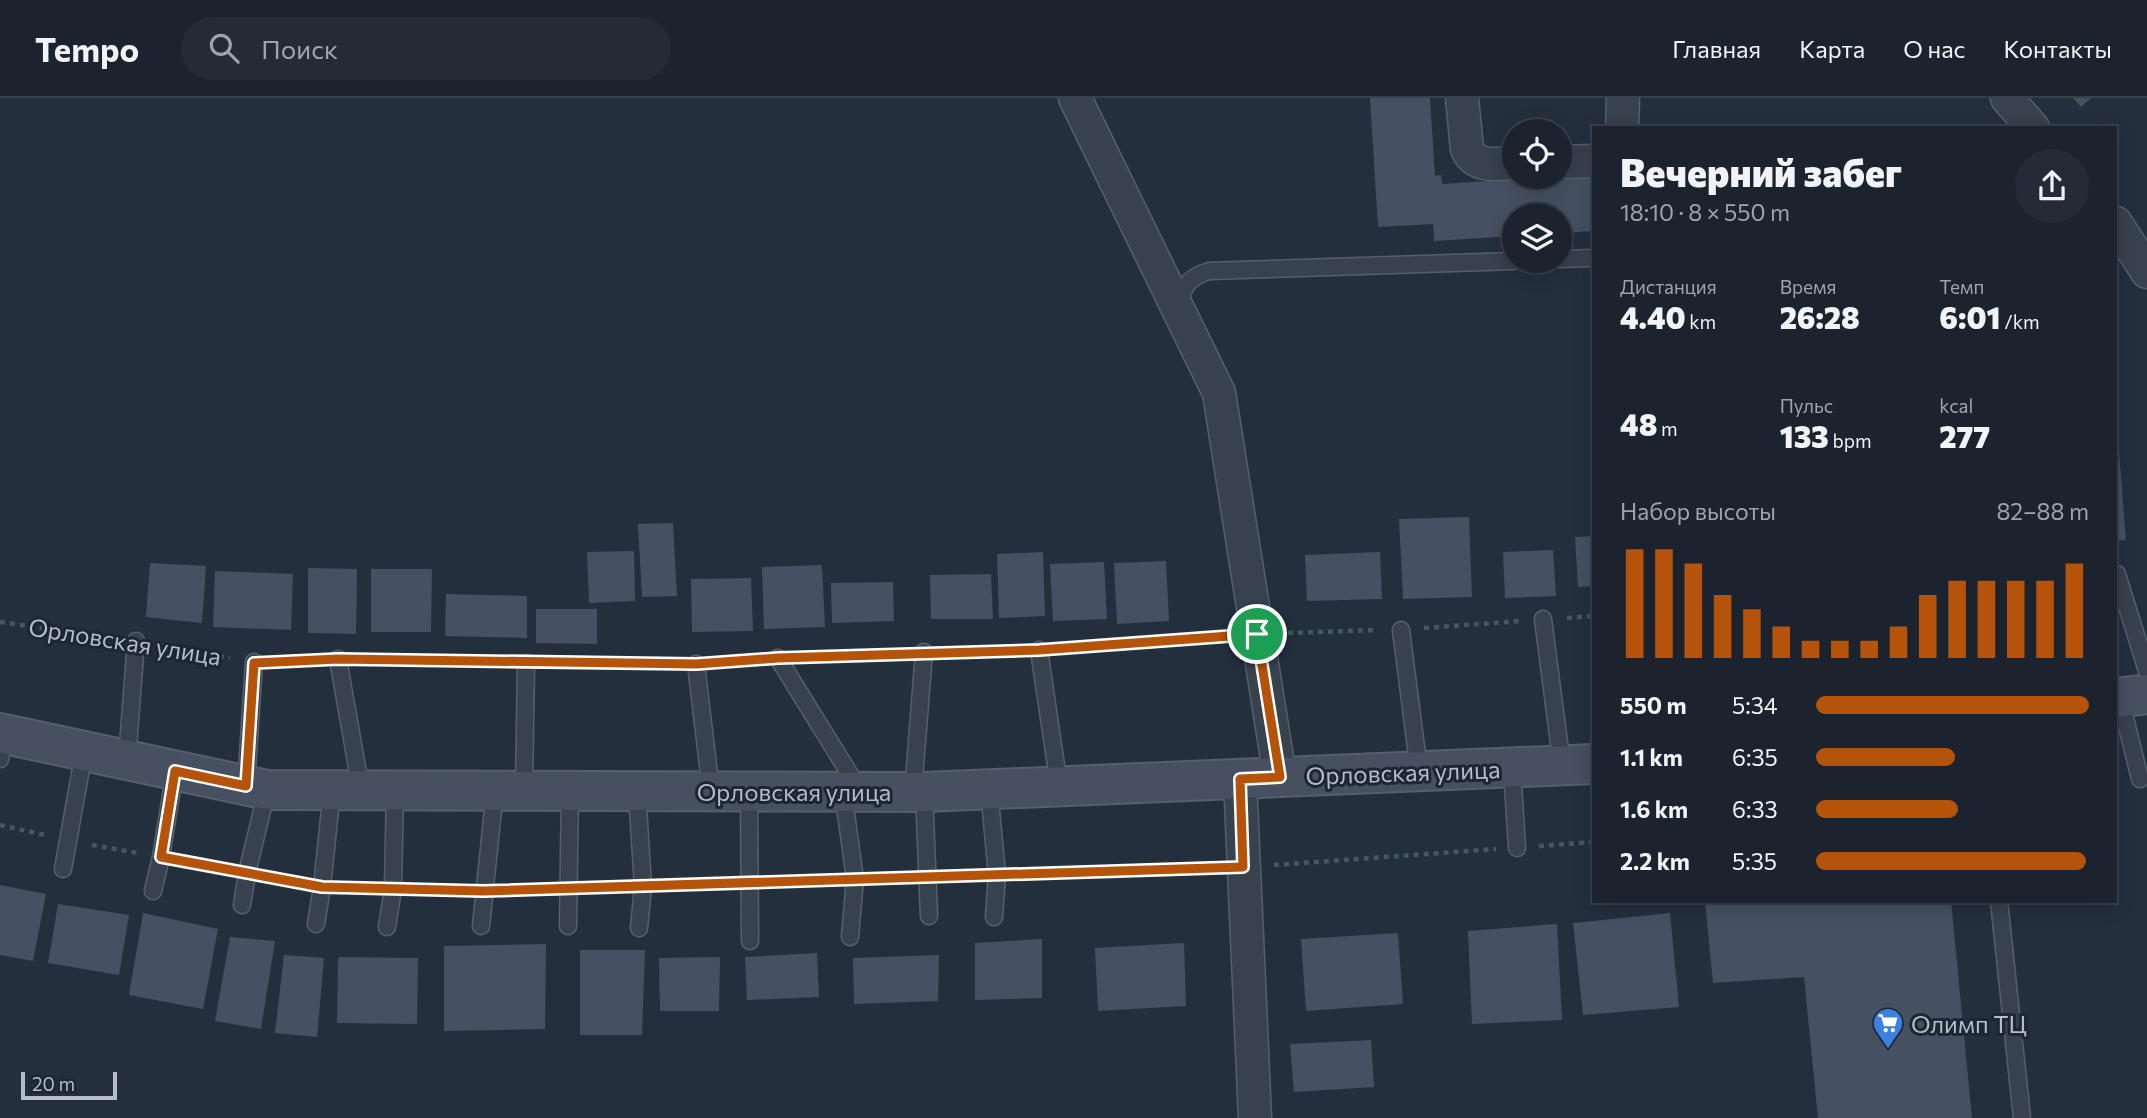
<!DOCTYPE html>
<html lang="ru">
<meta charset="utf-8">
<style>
:root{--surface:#1b232e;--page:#242b36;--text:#f1f3f6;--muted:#a0a4aa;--line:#39404a;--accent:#b45309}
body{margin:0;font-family:Commissioner,sans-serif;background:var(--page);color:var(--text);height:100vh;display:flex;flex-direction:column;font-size:26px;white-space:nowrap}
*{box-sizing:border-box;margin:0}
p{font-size:23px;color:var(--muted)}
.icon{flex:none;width:38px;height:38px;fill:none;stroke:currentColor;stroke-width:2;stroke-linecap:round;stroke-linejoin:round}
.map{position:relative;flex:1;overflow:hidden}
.sheet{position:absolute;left:1592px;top:28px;width:525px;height:777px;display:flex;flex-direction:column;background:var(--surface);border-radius:0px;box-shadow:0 4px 18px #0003,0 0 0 2px var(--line)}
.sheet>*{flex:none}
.tools{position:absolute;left:1502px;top:21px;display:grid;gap:14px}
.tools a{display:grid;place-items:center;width:70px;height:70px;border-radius:50%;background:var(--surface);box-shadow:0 4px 18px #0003,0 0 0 2px var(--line);font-size:35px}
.scale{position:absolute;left:21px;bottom:18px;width:96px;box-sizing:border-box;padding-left:7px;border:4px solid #b4bcc9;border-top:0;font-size:19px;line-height:24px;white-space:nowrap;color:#b4bcc9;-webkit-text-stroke:5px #1d2633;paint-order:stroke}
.pin{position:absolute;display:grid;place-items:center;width:60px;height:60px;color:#fff;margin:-30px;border:4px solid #fff;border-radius:50%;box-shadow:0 2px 7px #0007}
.round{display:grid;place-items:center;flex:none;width:74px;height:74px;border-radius:37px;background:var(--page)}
.head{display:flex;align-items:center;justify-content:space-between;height:119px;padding:0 28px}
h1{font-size:38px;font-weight:800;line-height:52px}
.stats{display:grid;grid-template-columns:repeat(3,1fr);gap:10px;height:119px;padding:7px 28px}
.stats div{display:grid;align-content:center}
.stats b{font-size:30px;font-weight:800}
.stats small{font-size:19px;font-weight:400}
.stats p{font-size:19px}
.chart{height:196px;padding:14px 28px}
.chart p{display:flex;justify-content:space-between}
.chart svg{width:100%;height:126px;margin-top:7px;stroke:var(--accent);stroke-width:6}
ul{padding:0 28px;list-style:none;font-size:23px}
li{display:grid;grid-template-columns:112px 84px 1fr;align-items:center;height:52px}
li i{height:18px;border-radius:9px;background:var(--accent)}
header{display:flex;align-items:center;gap:42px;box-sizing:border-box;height:98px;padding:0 35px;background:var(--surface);border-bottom:2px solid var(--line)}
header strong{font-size:33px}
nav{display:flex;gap:38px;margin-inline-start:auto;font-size:24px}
.search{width:490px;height:63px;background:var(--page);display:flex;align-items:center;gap:18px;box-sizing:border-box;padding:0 24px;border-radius:38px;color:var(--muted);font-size:26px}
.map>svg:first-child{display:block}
.building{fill:#455162}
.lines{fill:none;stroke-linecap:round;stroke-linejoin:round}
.service-casing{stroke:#565f6c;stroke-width:19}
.minor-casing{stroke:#565f6c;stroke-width:35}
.secondary-casing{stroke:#565f6c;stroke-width:42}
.path{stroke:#44595c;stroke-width:4.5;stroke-dasharray:5 5;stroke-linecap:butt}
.service{stroke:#38414e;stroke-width:16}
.minor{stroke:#38414e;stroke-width:32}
.secondary{stroke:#465061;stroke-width:38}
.route-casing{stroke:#fff;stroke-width:14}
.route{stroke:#b45309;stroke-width:9}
.labels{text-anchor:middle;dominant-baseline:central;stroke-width:6;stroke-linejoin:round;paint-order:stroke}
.street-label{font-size:24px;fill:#b4bcc9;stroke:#1d2633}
.poi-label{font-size:24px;fill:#b4bcc9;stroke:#1d2633;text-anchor:start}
</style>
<header>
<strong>Tempo</strong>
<div class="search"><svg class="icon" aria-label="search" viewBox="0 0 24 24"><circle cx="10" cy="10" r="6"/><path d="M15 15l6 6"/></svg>Поиск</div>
<nav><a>Главная</a><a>Карта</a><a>О нас</a><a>Контакты</a></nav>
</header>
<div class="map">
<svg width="2147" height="1020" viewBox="0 0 2147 1020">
<rect width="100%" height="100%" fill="#242f3e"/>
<!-- building -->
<path class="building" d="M1370 0H1430L1435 78 1441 77 1442 86 1594 76V133L1559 135V117H1514V138L1434 143 1433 126 1378 129Z
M2073 0H2091L2081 9Z
M2119 353 2126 442 2116 443V354Z
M1469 419 1472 499 1403 501 1399 421Z
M673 425 677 498 642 499 638 426Z
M1594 438V488L1578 489 1575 439Z
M1553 452 1556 498 1505 500 1503 454Z
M634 453 635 503 589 505 587 454Z
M1043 454 1045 518 999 520 997 456Z
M1380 454 1382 501 1307 503 1305 457Z
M1166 463 1169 523 1117 526 1114 465Z
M1104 464 1107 521 1053 523 1050 466Z
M150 465 206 468 202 525 146 519Z
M822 467 825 529 764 531 762 469Z
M308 470 357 471 356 536 308 535Z
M371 471H432L431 534H371Z
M215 473 293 476 291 532 213 529Z
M991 476 993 521H931L930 477Z
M751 480 753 533 692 534 691 481Z
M893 484 894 523 832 525 831 485Z
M446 496 527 498V540L445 538Z
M536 511H597V546L536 545Z
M0 787 46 796 33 863 0 857Z
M1705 803H1951L1972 1020H1818L1804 879 1713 885Z
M58 806 129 817 119 877 48 865Z
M143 815 218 831 203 911 129 897Z
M1670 815 1679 909 1583 917 1573 825Z
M1557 826 1562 922 1472 926 1468 833Z
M1398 835 1403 906 1306 913 1301 841Z
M230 839 275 843 261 931 215 923Z
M1042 841V900L975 902V845Z
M1184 845 1186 908 1098 913 1095 850Z
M546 846 545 931 444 933V848Z
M580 852H645L642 937H580Z
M817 855 819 899 747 902 745 859Z
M284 857 324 860 317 939 275 935Z
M939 857 938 903 854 906 853 860Z
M338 859 418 860 417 926 337 925Z
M720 859 719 913H660L659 860Z
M1371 942 1374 989 1294 994 1290 946Z"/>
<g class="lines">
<!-- service casing -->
<g class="service-casing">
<path id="service" d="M1559 161 1594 160
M1181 207C1180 188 1192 178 1209 173L1514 163
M2117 476 2147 573
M1543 521 1562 668
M1401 532 1419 673
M1039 552 1059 688
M778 560 859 691
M338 561 361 692
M696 566 711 693
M2120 600 2140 681
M0 661 5 636
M127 662 136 543
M1512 669 1517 750
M246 688 254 564
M989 691 997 777 994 819
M524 692 526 565
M637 693 643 789 639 830
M749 694 750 843
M843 694 855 781 850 839
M913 694 924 554
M924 694 929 818
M63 771 84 654
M153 793 161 759 175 672
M1999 803 2022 1020
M242 807 247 775 267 692
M316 826 322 789 332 692
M481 828 495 692
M568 828 570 693
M387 829 393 791 395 692"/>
</g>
<!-- minor casing -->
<g class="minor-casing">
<path id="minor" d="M1075 0 1219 295 1280 679
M1462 0 1467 51C1475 70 1497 66 1514 65
M2007 0 2033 30
M1622 30 1623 0
M1559 64 1594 63
M2116 125 2147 174
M1240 681 1255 1020"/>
</g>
<!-- secondary casing -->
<g class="secondary-casing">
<path id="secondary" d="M2116 600 2147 596
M0 635 267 692 924 694 1594 666"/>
</g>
<!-- path -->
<path class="path" d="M1567 520 1594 518
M0 524 113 540
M1424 530 1520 523
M1288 535 1377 532
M160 547 230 560
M1061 550 1227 538
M945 553 1017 552
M805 559 902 555
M361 562 503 565
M277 564 314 562
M718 564 755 561
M550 565 674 566
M0 727 45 737
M92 747 138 755
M1539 748 1594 744
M185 764 224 771
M1274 767 1496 751
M1019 776 1213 770
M949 778 975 777
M271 779 300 785
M879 781 905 780
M774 784 832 782
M665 788 727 786
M344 789 370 790
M592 790 622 789
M417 791 461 793
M508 793 545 791"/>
<!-- service -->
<use href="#service" class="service"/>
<!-- minor -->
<use href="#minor" class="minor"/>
<!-- secondary -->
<use href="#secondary" class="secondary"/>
</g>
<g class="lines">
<!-- route casing -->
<g class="route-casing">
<path id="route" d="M1257 536 1280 679 1240 681 1243 769 483 793 322 789 161 759 175 673 246 688 254 565 338 561 696 566 778 560 1039 552Z"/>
</g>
<!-- route -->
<use href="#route" class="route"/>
</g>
<!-- icons -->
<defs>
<g id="supermarket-pin" transform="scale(1.575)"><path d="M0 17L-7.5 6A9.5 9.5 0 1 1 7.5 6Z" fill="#3f7fe0" stroke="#1d2633"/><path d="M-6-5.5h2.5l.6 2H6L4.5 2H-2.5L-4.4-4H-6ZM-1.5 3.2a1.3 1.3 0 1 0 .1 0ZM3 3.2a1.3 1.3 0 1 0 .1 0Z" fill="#fff"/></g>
</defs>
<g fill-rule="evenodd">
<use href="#supermarket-pin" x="1888" y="925"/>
</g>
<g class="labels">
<!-- street labels -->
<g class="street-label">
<text transform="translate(125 543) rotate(9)">Орловская улица</text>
<text transform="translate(1403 674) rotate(-2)">Орловская улица</text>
<text x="794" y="693">Орловская улица</text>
</g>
<!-- poi labels -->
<g class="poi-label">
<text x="1911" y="925">Олимп ТЦ</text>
</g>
</g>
</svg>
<div class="tools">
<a><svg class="icon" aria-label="locate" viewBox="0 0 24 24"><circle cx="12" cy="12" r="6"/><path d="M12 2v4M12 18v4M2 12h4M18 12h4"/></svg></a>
<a><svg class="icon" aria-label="layers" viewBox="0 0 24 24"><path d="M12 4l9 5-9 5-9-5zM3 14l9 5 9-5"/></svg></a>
</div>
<div class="scale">20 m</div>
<div class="pin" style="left:1257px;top:536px;background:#1e9e55"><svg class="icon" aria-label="arrive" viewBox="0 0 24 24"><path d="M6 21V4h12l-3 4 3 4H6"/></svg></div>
<section class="sheet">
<div class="head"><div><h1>Вечерний забег</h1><p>18:10 · 8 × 550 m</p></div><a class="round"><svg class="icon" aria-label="share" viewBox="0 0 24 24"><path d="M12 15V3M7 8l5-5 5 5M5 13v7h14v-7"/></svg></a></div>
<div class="stats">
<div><p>Дистанция</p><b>4.40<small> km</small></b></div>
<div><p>Время</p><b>26:28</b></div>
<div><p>Темп</p><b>6:01<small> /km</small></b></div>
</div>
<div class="stats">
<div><b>48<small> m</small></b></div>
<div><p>Пульс</p><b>133<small> bpm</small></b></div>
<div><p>kcal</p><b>277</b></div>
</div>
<div class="chart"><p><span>Набор высоты</span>82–88 m</p>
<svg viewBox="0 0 160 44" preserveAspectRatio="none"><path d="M5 44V6M15 44V6M25 44V11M35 44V22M45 44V27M55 44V33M65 44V38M75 44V38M85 44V38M95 44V33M105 44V22M115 44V17M125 44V17M135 44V17M145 44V17M155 44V11"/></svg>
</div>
<ul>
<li><b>550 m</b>5:34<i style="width:100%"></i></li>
<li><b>1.1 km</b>6:35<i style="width:51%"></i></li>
<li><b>1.6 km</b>6:33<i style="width:52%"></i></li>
<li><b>2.2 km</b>5:35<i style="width:99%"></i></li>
</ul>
</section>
</div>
